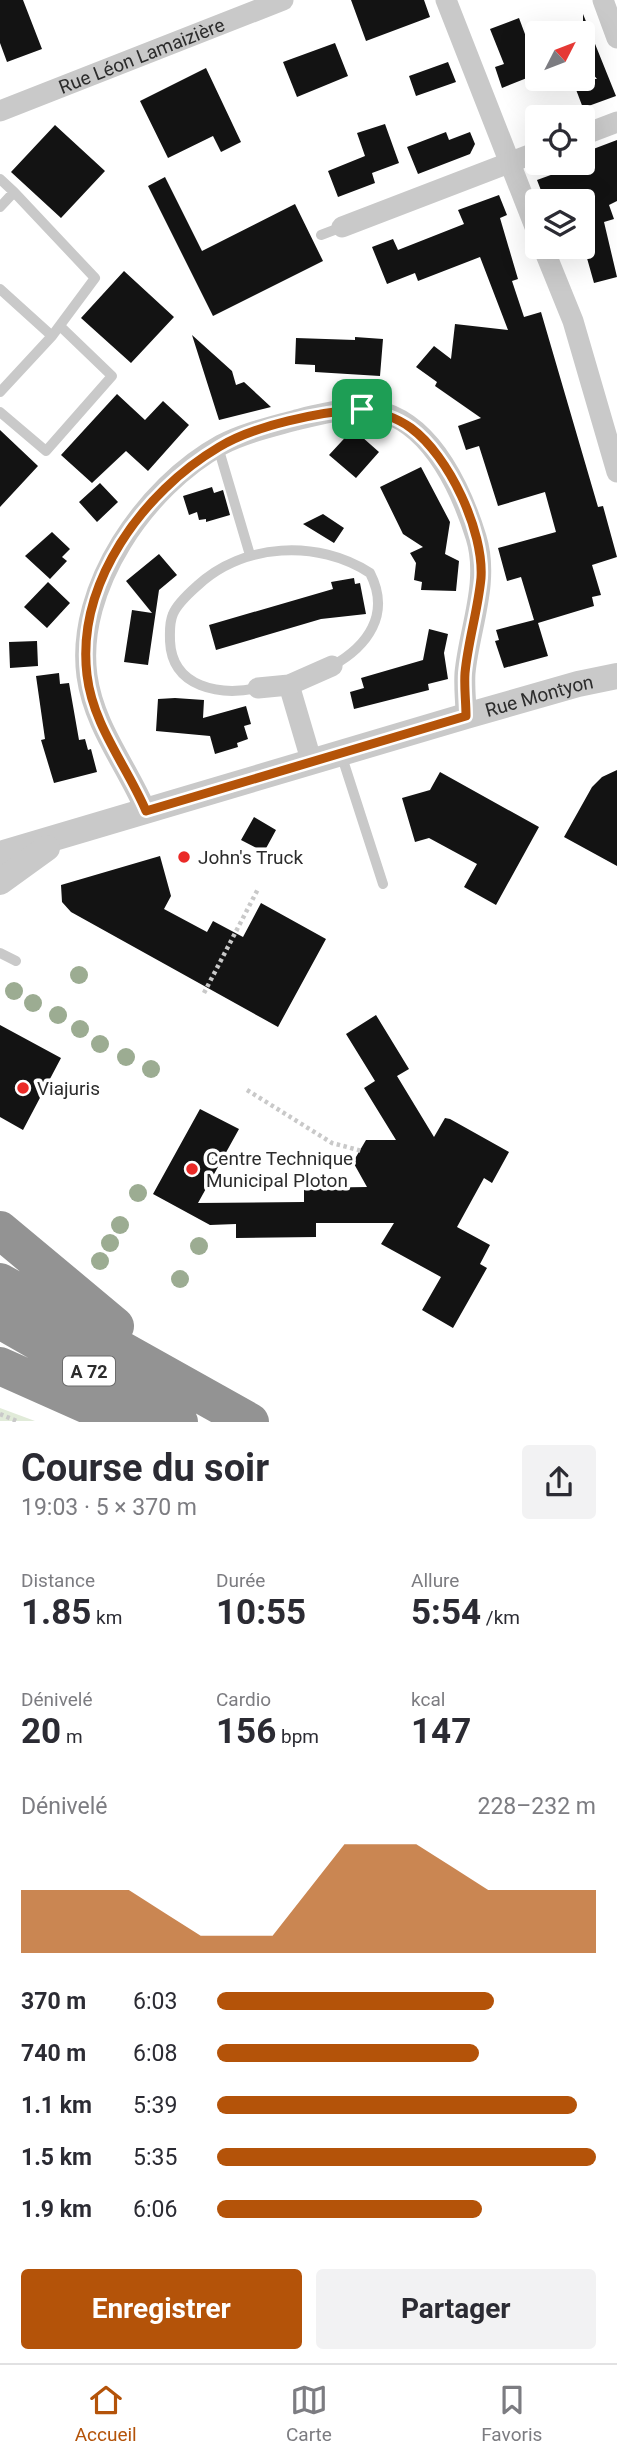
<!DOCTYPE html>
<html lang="fr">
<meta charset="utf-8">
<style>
:root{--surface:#fff;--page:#f2f2f3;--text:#2b2b33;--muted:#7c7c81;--line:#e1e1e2;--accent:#b45309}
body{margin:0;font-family:Roboto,sans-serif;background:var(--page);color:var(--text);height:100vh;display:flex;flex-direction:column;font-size:26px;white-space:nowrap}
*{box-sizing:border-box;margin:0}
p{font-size:23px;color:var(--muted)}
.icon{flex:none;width:38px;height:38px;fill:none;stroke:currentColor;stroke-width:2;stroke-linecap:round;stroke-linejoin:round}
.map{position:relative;height:1422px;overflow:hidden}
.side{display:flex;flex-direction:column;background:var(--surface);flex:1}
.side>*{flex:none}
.needle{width:46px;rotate:48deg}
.fabs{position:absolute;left:525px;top:21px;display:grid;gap:14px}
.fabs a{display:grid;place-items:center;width:70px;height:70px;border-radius:7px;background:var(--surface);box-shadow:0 7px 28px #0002;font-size:35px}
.pin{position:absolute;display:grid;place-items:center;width:60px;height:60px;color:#fff;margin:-30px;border-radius:14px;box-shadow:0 4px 10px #0006}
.round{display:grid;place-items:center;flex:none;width:74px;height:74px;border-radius:7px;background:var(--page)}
.head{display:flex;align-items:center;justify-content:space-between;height:119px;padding:0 21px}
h1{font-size:38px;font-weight:700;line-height:52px}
.metrics{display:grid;grid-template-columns:repeat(3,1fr);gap:10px;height:119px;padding:7px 21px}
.metrics div{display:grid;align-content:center}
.metrics b{font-size:35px;font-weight:700}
.metrics small{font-size:19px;font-weight:400}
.metrics p{font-size:19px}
.chart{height:196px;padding:14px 21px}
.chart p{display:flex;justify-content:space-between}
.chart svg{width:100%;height:126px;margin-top:7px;fill:var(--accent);opacity:.7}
.primary-button{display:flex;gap:14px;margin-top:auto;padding:14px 21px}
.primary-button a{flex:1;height:80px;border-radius:7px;background:var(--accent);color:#fff;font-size:28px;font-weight:700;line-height:80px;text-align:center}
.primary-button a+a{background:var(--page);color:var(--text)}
ul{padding:0 21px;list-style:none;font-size:23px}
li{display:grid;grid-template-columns:112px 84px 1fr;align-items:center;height:52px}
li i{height:18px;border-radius:9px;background:var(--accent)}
.dock{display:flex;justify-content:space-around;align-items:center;height:98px;border-top:2px solid var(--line);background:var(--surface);font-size:19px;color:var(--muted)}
.dock a{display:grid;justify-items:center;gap:4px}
.dock .active{color:var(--accent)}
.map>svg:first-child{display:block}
.green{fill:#e1ebd9}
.building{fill:#131313}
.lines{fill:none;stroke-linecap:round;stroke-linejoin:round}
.path{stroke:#c9c9c9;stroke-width:4.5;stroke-dasharray:3.5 3.5;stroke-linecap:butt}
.service{stroke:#c9c9c9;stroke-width:10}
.minor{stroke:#c9c9c9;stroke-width:21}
.tertiary{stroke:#c9c9c9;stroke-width:26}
.motorway{stroke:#939393;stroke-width:38}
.tree{fill:#9cac92}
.route-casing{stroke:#fff;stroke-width:14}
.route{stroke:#b45309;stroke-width:9}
.poi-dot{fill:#ea2a27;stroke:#fff;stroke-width:2.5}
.labels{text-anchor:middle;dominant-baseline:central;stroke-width:7;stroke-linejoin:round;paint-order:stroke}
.shield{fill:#fff;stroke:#6b6b6b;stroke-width:2}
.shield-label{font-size:18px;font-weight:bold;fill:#2c2c2c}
.street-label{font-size:19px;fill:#2c2c2c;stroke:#fff}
.poi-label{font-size:19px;fill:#2c2c2c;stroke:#fff;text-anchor:start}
</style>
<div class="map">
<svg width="617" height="1422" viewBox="0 0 617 1422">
<rect width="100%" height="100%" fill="#fff"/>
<!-- green -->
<path class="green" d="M0 1408 35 1421H0Z"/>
<!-- building -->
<path class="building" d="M0 0H23L42 49 7 62 0 43Z
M351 0H424L430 17 366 41Z
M583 14 616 96 583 108 572 79H597L583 62Z
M519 18 532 53 537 51V74L502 88 495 67 504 64 490 29Z
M335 43 348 76 297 97 283 62Z
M448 62 456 82 416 96 409 76Z
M206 68 241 142 221 152 213 136 168 158 140 101Z
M385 124 399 163 372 173 375 183 338 197 328 171 365 156 357 133Z
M55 125 105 171 61 218 11 172Z
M446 132 449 140 470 132 475 144 470 154 418 174 407 147Z
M617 140V201L609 205 614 219 604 222 617 277 594 283 583 244V201H545L537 180 592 160 588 151Z
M165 177 202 251 295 204 323 261 213 316 148 186Z
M499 195 507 215 500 218 518 279 512 281 524 317 541 312 598 507 603 506 617 557 592 565 601 595 592 597 594 606 538 623 548 656 504 668 495 641 499 640 496 630 534 620 521 577 507 581 498 548 556 532 545 492 498 506 479 446 466 450 458 426 481 418 435 386 437 382 416 367 434 346 451 359 455 324 508 330 480 257 418 281 415 273 387 284 372 247 393 239 398 250 464 224 458 210Z
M124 271 174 317 131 363 81 318Z
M192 335 232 371 236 385 244 382 271 407 219 420Z
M355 337 383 339 380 376 315 372V365L295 364 296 338 355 340Z
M117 394 145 420 163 401 189 425 148 471 126 451 92 483 61 455Z
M353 429 379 452 356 478 329 455Z
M0 430 38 466 0 507Z
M421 467 450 522 445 554 459 561 456 591 421 590 422 582 414 580 416 563 410 553 423 547 403 534 380 487Z
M100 483 118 502 97 522 79 502Z
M212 487 214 493 223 490 230 515 206 522V519L199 520 197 512 189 515 183 496Z
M323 514 344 528 334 543 303 524Z
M52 532 70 549 62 557 67 561 50 579 25 556Z
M159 554 177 575 159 590 148 665 124 662 132 610 152 613 126 581Z
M354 578 355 584 360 583 366 614 321 619 216 650 209 625 333 589 331 582Z
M48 582 70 603 47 628 24 607Z
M429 629 448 634 444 653 448 679 428 684 429 690 354 709 350 692 364 688 361 678 423 660Z
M37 641 38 666 10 668 9 642Z
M59 673 60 684 69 683 79 740 85 739 88 750 91 749 97 772 54 783 41 740 45 739 36 676Z
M175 698 204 700 203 718 246 706 251 724 244 726 248 739 237 743 238 747 215 754 210 736 156 731 158 699Z
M617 770V866L564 837 592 787 602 777Z
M440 772 539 827 496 905 464 887 477 864 429 838 415 842 402 798 430 790Z
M254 817 276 830 264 852 241 840Z
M160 856 171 896 164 909 207 932 213 921 243 937 261 903 326 939 278 1027 71 912 62 902 61 885Z
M376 1015 409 1069 397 1076 434 1137 445 1118 450 1119 509 1152 492 1183 484 1178 457 1227 490 1245 480 1264 487 1268 453 1328 422 1310 441 1277 381 1244 394 1223H316V1237L236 1238V1224L210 1225 153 1194 200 1109 239 1129 198 1203 304 1202V1188L367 1187 353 1162 366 1140H396L364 1088 375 1081 346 1034Z
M0 1025 61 1058 23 1130 0 1117Z"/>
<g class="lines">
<!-- path -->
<path class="path" d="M204 993 258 889
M247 1090 332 1143 362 1151
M0 1414 19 1422"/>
<!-- service -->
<path class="service" d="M0 179 14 192
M0 207 14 192 95 278 52 336 0 392
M321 235 342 227
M0 289 52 336
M0 412 46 451 112 376 60 326
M218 447 250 555
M258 688C220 696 172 688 170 641 170 632 169 623 173 614 177 604 188 594 197 586 243 543 318 539 370 573 391 614 368 646 332 666
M341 754 383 884
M0 953 16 961"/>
<!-- minor -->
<g class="minor">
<path d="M446 0 537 232"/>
<path d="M603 0 617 38"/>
<path id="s1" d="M0 111 283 0"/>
<path d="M583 135 617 122"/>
<path d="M342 227 537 152"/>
<path d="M543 247 573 321 617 472"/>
<path d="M289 685 312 763"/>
<path d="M258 688 289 685 332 666"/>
<path d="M146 811C127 766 94 727 87 676 75 588 146 486 221 445 244 433 271 427 296 420 324 413 357 404 385 413 434 429 462 492 476 537 490 582 469 629 465 673 464 687 466 702 466 716"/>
</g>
<!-- tertiary -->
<g class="tertiary">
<path id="s2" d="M0 854 466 716 578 684 617 676"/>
<path d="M0 882 47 848"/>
</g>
<!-- motorway -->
<path class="motorway" d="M0 1230 115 1326
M0 1282 250 1422
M0 1320 179 1422
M0 1366 126 1422"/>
</g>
<!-- trees -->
<g class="tree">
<circle cx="79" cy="975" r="9"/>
<circle cx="14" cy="991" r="9"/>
<circle cx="33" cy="1003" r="9"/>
<circle cx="58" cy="1015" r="9"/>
<circle cx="80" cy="1029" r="9"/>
<circle cx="100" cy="1044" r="9"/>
<circle cx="126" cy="1057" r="9"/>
<circle cx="151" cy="1069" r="9"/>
<circle cx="138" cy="1193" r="9"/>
<circle cx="120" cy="1225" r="9"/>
<circle cx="110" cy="1243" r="9"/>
<circle cx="199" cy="1246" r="9"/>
<circle cx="100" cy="1261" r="9"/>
<circle cx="180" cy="1279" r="9"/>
</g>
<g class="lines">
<!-- route casing -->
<g class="route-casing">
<path id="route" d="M362 409C381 413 396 417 411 428 449 456 484 531 481 578 478 610 468 641 465 673 464 687 466 702 466 716L146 811C127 766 93 726 87 675 76 583 143 492 219 447 255 425 320 412 362 409Z"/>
</g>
<!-- route -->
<use href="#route" class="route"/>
</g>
<!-- markers -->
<g class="poi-dot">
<circle cx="184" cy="857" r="7"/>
<circle cx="23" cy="1088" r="7"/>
<circle cx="192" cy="1169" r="7"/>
</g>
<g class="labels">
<!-- shield labels -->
<rect class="shield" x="63" y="1356.5" width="52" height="29" rx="5"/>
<g class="shield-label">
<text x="89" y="1371">A 72</text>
</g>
<!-- street labels -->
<g class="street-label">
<text stroke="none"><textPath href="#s1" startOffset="152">Rue Léon Lamaizière</textPath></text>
<text stroke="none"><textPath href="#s2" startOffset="562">Rue Montyon</textPath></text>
</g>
<!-- poi labels -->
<g class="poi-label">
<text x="198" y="857">John's Truck</text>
<text x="37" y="1088">Viajuris</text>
<text x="206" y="1158">Centre Technique<tspan x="206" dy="22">Municipal Ploton</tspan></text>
</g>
</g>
</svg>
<div class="fabs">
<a><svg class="needle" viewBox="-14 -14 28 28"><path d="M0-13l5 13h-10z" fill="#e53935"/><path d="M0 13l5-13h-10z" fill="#7c7c81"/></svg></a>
<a><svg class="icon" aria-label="locate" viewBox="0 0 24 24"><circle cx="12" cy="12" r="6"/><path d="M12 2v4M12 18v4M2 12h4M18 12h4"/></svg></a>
<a><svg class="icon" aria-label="layers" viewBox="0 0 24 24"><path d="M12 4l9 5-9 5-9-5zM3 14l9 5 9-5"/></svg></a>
</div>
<div class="pin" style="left:362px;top:409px;background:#1e9e55"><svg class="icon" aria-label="arrive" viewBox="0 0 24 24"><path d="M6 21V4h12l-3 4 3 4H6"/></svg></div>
</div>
<section class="side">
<div class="head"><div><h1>Course du soir</h1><p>19:03 · 5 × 370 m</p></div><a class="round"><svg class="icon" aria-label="share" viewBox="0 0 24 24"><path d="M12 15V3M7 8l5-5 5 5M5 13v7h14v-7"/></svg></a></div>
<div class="metrics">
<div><p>Distance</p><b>1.85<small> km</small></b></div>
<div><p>Durée</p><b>10:55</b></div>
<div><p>Allure</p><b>5:54<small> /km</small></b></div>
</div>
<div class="metrics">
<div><p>Dénivelé</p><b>20<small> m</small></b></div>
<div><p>Cardio</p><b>156<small> bpm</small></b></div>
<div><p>kcal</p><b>147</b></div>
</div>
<div class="chart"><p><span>Dénivelé</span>228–232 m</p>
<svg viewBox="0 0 160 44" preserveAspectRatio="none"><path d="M0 44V22L10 22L20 22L30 22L40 30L50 38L60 38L70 38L80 22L90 6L100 6L110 6L120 14L130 22L140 22L150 22L160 22V44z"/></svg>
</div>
<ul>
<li><b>370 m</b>6:03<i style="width:73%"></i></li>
<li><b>740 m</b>6:08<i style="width:69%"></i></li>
<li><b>1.1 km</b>5:39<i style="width:95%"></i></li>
<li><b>1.5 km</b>5:35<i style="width:100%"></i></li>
<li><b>1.9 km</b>6:06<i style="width:70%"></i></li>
</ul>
<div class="primary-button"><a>Enregistrer</a><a>Partager</a></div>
</section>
<nav class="dock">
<a class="active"><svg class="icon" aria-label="home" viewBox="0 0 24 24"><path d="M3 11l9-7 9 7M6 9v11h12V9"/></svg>Accueil</a>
<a><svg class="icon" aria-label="map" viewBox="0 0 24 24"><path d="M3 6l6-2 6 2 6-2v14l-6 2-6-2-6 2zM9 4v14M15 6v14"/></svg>Carte</a>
<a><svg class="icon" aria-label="saved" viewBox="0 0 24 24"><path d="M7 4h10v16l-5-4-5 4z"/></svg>Favoris</a>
</nav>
